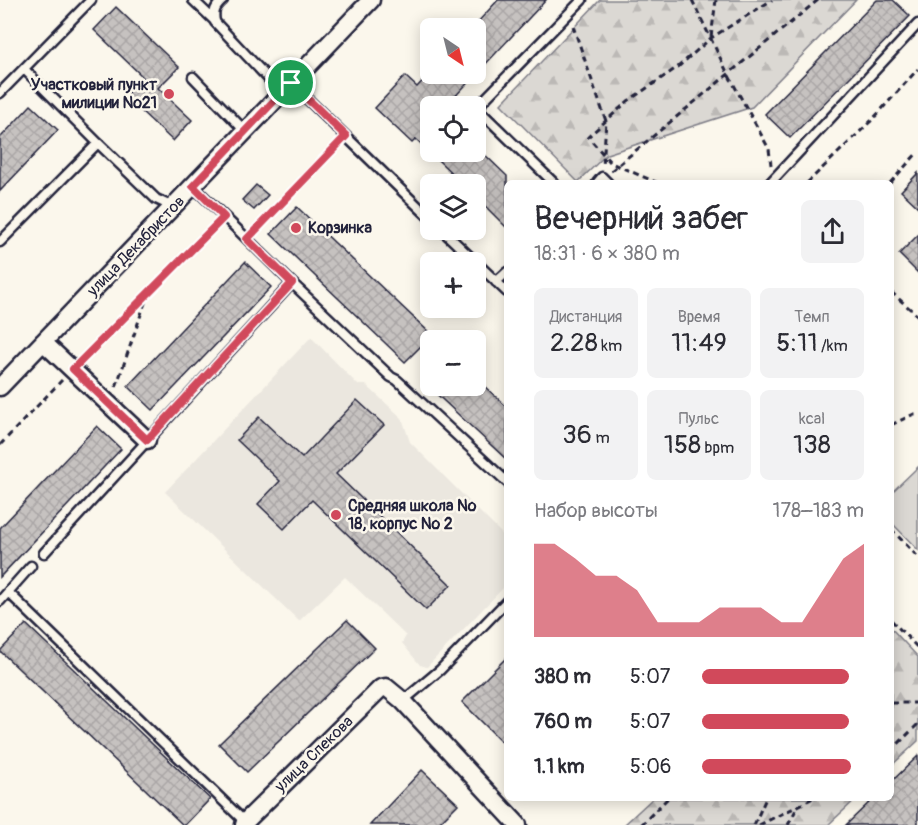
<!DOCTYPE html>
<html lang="ru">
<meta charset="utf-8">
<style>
:root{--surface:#fff;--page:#f2f2f3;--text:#2b2b33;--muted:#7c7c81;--accent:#d1495b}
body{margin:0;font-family:Pangolin,sans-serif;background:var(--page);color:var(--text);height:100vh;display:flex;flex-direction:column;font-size:22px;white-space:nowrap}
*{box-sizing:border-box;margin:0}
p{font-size:20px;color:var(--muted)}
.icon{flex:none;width:33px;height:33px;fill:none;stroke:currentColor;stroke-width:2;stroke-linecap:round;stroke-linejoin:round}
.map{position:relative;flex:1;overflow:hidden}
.panel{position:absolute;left:504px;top:180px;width:390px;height:621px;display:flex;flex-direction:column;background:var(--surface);border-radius:9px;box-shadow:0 3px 15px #0003}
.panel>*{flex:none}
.needle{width:39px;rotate:145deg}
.controls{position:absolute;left:420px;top:18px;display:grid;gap:12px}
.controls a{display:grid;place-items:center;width:66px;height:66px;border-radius:9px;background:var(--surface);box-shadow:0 3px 15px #0003;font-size:30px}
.pin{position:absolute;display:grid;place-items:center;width:51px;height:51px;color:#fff;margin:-26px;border:3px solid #fff;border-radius:50%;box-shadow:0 2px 6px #0007}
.round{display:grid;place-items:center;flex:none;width:63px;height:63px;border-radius:9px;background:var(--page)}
.headline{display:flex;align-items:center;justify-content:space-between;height:102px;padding:0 30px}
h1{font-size:33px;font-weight:600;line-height:45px}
.metrics{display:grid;grid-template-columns:repeat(3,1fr);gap:9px;height:102px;padding:6px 30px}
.metrics div{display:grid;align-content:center;border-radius:9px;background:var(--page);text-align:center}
.metrics b{font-size:26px;font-weight:600}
.metrics small{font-size:16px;font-weight:400}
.metrics p{font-size:16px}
.chart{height:168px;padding:12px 30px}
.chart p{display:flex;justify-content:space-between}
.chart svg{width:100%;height:108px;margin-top:6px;fill:var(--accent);opacity:.7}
ul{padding:0 30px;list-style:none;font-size:20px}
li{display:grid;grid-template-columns:96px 72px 1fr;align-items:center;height:45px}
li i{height:15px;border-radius:8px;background:var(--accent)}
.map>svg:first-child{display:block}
.built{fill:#ebe7df}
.grass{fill:#dbd8d3;stroke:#7e7d87;stroke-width:1.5}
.forest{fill:url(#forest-firs);stroke:#7e7d87;stroke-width:1.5}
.building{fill:url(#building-cross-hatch);stroke:#22223b;stroke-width:1.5}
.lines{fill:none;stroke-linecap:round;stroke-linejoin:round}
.service-casing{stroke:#22223b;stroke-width:13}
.minor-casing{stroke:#22223b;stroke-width:21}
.path{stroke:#22223b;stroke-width:3;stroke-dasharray:6 4.5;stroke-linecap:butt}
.service{stroke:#fbf7ec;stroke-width:8}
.minor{stroke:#fbf7ec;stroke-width:16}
.route-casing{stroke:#fff;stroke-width:12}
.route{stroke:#d1495b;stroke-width:8}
.poi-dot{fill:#d1495b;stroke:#fbf7ec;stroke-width:2}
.labels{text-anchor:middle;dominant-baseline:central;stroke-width:5;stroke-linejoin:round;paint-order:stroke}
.poi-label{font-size:16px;font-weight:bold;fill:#22223b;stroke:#fbf7ec;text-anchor:start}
.street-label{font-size:16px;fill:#22223b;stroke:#fbf7ec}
</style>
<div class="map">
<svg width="918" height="825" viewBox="0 0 918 825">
<defs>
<pattern id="forest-firs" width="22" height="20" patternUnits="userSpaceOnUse" patternTransform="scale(1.5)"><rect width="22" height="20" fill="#dbd8d3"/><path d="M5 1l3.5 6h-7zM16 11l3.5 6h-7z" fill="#bcb9b6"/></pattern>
<pattern id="building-cross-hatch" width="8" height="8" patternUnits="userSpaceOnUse" patternTransform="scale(1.5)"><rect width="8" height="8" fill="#c6c2c0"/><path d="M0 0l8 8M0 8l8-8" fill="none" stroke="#aaa6a6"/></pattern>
</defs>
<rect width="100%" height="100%" fill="#fbf7ec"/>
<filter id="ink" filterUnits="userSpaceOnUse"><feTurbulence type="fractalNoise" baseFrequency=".0167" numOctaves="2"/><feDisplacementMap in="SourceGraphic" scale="12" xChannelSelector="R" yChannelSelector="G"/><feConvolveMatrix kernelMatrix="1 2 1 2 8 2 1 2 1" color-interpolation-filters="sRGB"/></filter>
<g filter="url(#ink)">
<!-- built -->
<path class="built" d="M311 337 358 385H366L402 418 410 442 507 539V584L427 667 420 665 402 643 406 636 345 577 299 621 165 492Z"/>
<!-- grass -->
<path class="grass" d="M918 467V550L891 522V493Z"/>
<!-- forest -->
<path class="forest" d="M600 0H856L752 107 607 154 578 182 501 104Z
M891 628 918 657V741L891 766Z
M653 798H857L828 825H624Z"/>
<!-- building -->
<path class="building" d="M498 0H546L446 106H430V152H482L507 176V228L476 197V184H463L416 139 412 143 375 108 405 76 417 87 429 74H476V24Z
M877 0H893L910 16 790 138 765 114Z
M116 7 179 67 158 88 192 120 173 141 125 96 143 77 94 30Z
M31 105 58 130 0 191V138Z
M918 173V207L901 191Z
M256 185 268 195 254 210 242 200Z
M297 207 432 335 405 362 271 234Z
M918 235V273L899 254Z
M245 262 271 287 153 410 128 386Z
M428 386H484L507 407V460Z
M357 400 384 425 336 474 451 585 426 610 312 500 284 529 258 504 280 481 237 440 259 417 302 458Z
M97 426 121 449 0 577V528Z
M347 620 375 648 247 772 219 744Z
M26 624 210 799 185 825H183L0 651Z
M507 657V747L462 702Z
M918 756V825H846L874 798H891V782Z
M422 770 458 804 437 825H370Z"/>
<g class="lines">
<!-- service casing -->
<g class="service-casing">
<path id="service" d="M193 0 215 21
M223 0C215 7 213 11 215 22L282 93
M24 69 98 143
M193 77 245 131
M291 83 430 218
M0 93 91 0
M554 183 481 112 480 107 482 102 582 0
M597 183 602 177 608 183
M770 183 918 24
M442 230 507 292
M0 242 98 143 156 199 173 207
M496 282 507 272
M292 283 391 377 397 380 507 482
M44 553 292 283 193 186
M8 592 245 822
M0 601 31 566
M403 701 440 670 507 601"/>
</g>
<!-- minor casing -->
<g class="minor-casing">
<path id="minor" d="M43 342 147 440
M0 387 371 0
M244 825 245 822 381 688 386 687 403 701 518 825"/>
</g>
<!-- path -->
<path class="path" d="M692 0 728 74 769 149 771 165
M573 26 606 121 603 167
M711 37 716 0
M611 171 818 0
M658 183 611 163 588 137 628 101 678 67 711 38 772 0
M728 183 757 181
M807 183 873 119 918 69
M890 183 918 152
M255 230 339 144
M891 292 918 316
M84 358 216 224
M116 387 147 297
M891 425 914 414H918
M0 445 62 380
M891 529 918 557
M891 620 918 648
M891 703H918
M891 751 918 724
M641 825 668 798
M754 825 766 798
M759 825 798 806
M788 825 798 806 813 798"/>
<!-- service -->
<use href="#service" class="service"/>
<!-- minor -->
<use href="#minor" class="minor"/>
</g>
</g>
<g class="lines" filter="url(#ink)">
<!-- route casing -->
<g class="route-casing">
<path id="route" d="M291 83 346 136 247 239 292 283 147 440 73 369 224 217 193 186Z"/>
</g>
<!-- route -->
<use href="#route" class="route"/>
</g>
<!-- markers -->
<g class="poi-dot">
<circle cx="169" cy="94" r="6"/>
<circle cx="296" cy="228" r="6"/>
<circle cx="336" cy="515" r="6"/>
</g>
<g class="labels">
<!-- poi labels -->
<g class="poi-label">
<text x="157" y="85" text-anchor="end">Участковый пункт<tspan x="157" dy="18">милиции №21</tspan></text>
<text x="308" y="228">Корзинка</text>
<text x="348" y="506">Средняя школа №<tspan x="348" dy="18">18, корпус № 2</tspan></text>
</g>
<!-- street labels -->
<g class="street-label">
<text transform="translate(136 246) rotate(-46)">улица Декабристов</text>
<text transform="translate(314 754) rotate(-44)">улица Спекова</text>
</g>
</g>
</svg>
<div class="controls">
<a><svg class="needle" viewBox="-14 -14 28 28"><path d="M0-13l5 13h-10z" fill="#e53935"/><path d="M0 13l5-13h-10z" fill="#7c7c81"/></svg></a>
<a><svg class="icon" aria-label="locate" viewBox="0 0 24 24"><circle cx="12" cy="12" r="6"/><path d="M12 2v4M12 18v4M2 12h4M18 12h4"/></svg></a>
<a><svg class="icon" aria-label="layers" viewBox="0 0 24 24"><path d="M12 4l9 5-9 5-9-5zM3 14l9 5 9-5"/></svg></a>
<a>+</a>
<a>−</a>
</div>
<div class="pin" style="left:291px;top:83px;background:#1e9e55"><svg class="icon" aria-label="arrive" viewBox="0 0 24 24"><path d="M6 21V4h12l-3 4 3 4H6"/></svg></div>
<section class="panel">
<div class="headline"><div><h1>Вечерний забег</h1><p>18:31 · 6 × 380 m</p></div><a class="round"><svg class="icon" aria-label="share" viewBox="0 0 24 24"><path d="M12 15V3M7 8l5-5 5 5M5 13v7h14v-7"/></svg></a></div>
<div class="metrics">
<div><p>Дистанция</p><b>2.28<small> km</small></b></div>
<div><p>Время</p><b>11:49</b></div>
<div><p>Темп</p><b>5:11<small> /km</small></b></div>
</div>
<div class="metrics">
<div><b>36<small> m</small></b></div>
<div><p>Пульс</p><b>158<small> bpm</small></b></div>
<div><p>kcal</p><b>138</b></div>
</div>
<div class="chart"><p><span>Набор высоты</span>178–183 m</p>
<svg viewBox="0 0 160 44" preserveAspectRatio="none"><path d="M0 44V6L10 6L20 12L30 19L40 19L50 25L60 38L70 38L80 38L90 32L100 32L110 32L120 38L130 38L140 25L150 12L160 6V44z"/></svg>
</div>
<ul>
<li><b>380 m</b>5:07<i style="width:91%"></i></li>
<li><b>760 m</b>5:07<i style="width:91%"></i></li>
<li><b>1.1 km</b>5:06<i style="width:92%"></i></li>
</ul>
</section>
</div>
